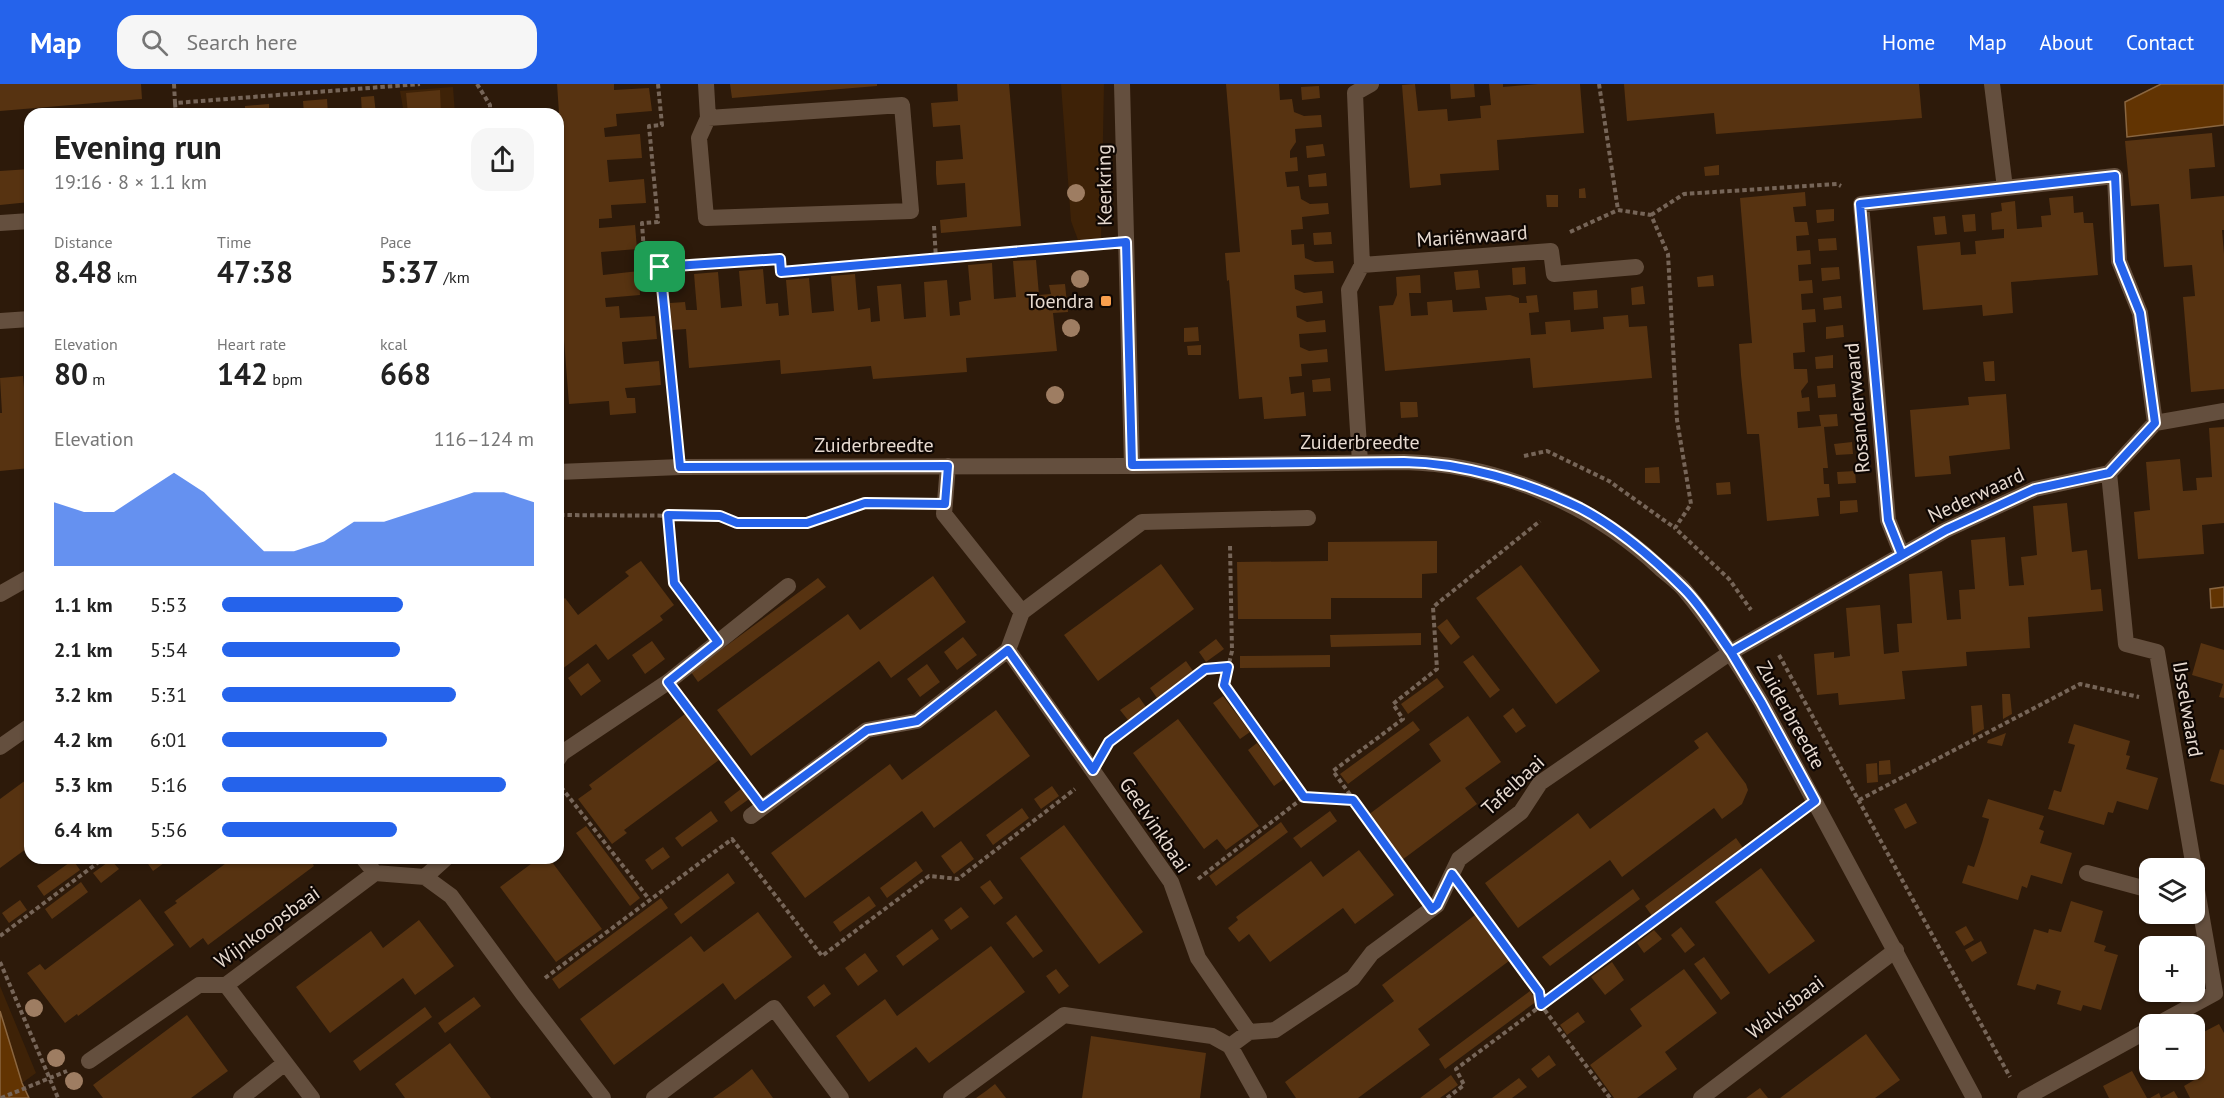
<!DOCTYPE html>
<meta charset="utf-8">
<style>
:root{--surface:#fff;--page:#f6f6f6;--text:#222;--muted:#767676;--accent:#2563eb}
body{margin:0;font-family:"PT Sans",sans-serif;background:var(--page);color:var(--text);height:100vh;display:flex;flex-direction:column;font-size:22px;white-space:nowrap}
*{box-sizing:border-box;margin:0}
p{font-size:20px;color:var(--muted)}
.icon{flex:none;width:33px;height:33px;fill:none;stroke:currentColor;stroke-width:2;stroke-linecap:round;stroke-linejoin:round}
.map{position:relative;flex:1;overflow:hidden}
.details{position:absolute;left:24px;top:24px;width:540px;height:756px;display:flex;flex-direction:column;background:var(--surface);border-radius:18px;box-shadow:0 2px 4px #0004}
.details>*{flex:none}
.tools{position:absolute;left:2139px;top:774px;display:grid;gap:12px}
.tools a{display:grid;place-items:center;width:66px;height:66px;border-radius:12px;background:var(--surface);box-shadow:0 2px 4px #0004;font-size:30px}
.pin{position:absolute;display:grid;place-items:center;width:51px;height:51px;color:#fff;margin:-26px;border-radius:12px;box-shadow:0 3px 9px #0006}
.round{display:grid;place-items:center;flex:none;width:63px;height:63px;border-radius:18px;background:var(--page)}
.summary{display:flex;align-items:center;justify-content:space-between;height:102px;padding:0 30px}
h1{font-size:33px;font-weight:600;line-height:45px}
.figures{display:grid;grid-template-columns:repeat(3,1fr);gap:9px;height:102px;padding:6px 30px}
.figures div{display:grid;align-content:center}
.figures b{font-size:30px;font-weight:600}
.figures small{font-size:16px;font-weight:400}
.figures p{font-size:16px}
.chart{height:168px;padding:12px 30px}
.chart p{display:flex;justify-content:space-between}
.chart svg{width:100%;height:108px;margin-top:6px;fill:var(--accent);opacity:.7}
ul{padding:0 30px;list-style:none;font-size:20px}
li{display:grid;grid-template-columns:96px 72px 1fr;align-items:center;height:45px}
li i{height:15px;border-radius:8px;background:var(--accent)}
header{display:flex;align-items:center;gap:36px;box-sizing:border-box;height:84px;padding:0 30px;background:var(--accent);color:#fff}
header strong{font-size:28px}
nav{display:flex;gap:33px;margin-inline-start:auto;font-size:21px}
.search{width:420px;height:54px;background:var(--page);display:flex;align-items:center;gap:15px;box-sizing:border-box;padding:0 21px;border-radius:18px;color:var(--muted);font-size:22px}
.map>svg:first-child{display:block}
.green{fill:#3e2207}
.water{fill:#623402;stroke:#8a6640;stroke-width:1.5}
.building{fill:#573311}
.lines{fill:none;stroke-linecap:round;stroke-linejoin:round}
.path{stroke:#766558;stroke-width:4;stroke-dasharray:4.5 3;stroke-linecap:butt}
.minor{stroke:#644f3e;stroke-width:16}
.tertiary{stroke:#644f3e;stroke-width:16}
.tree{fill:#9e7d62}
.route-casing{stroke:#fff;stroke-width:12}
.route{stroke:#2563eb;stroke-width:8}
.poi-dot{fill:#f99f4d;stroke:#0f0703;stroke-width:2}
.labels{text-anchor:middle;dominant-baseline:central;stroke-width:4.5;stroke-linejoin:round;paint-order:stroke}
.street-label{font-size:20px;fill:#e7dad0;stroke:#0f0703}
.poi-label{font-size:20px;fill:#e7dad0;stroke:#0f0703;text-anchor:end}
</style>
<header>
<strong>Map</strong>
<div class="search"><svg class="icon" aria-label="search" viewBox="0 0 24 24"><circle cx="10" cy="10" r="6"/><path d="M15 15l6 6"/></svg>Search here</div>
<nav><a>Home</a><a>Map</a><a>About</a><a>Contact</a></nav>
</header>
<div class="map">
<svg width="2224" height="1014" viewBox="0 0 2224 1014">
<rect width="100%" height="100%" fill="#2d1a0a"/>
<!-- green -->
<path class="green" d="M1061 0H1104L1101 154 1078 156 1071 137Z
M453 3 455 30H404L400 7Z
M0 902 36 989 22 999 0 927Z"/>
<!-- water -->
<path class="water" d="M2161 0H2224V41L2127 53 2125 18Z
M2224 503V523L2211 524 2210 505Z
M0 927 22 999 29 1014H0Z"/>
<!-- building -->
<path class="building" d="M0 0H141L142 15 0 27Z
M557 0H614V6L649 4 652 27 616 30 617 42 604 44 605 53 640 50 642 74 607 76 609 98 644 95 646 119 611 121 612 134 599 135V144L635 141 637 165 601 168 603 191 639 187 640 211 605 214 606 223 619 222 620 234 655 232 657 255 622 258 624 280 659 277 661 301 625 304 627 314H635L636 329 610 331 609 317 569 320 562 230H558V43H560Z
M730 0H877V2L732 14Z
M957 0H1009L1021 142 941 149 940 136 967 133 965 99 937 101 936 90V77L963 75 960 41 933 43 931 19 958 17Z
M1226 0H1279L1280 16 1292 15 1294 28 1304 32 1321 31 1322 43 1295 45 1296 58 1290 67V74L1297 73 1298 87 1285 88 1287 103 1299 102 1301 115 1310 120 1328 119 1329 130 1302 133 1303 145 1291 146 1292 161 1304 160 1305 174 1315 178 1333 177 1334 189 1294 191 1295 205 1304 209 1322 207 1323 219 1296 222 1297 233 1307 238 1325 236 1326 248 1299 250 1300 263 1309 267 1327 265 1328 278 1301 280 1302 292 1289 293 1291 310 1304 308 1306 332 1264 335 1262 313 1239 315 1229 196 1227 197 1225 169 1240 168Z
M1415 0 1418 27 1447 25 1448 37 1481 34 1480 22 1491 21 1489 0H1503V3L1538 0H1580L1584 49 1497 56 1499 86 1440 90 1441 101 1410 104 1402 1Z
M1450 0H1474L1475 13 1451 15Z
M1624 0H1919L1922 34 1716 50 1714 29 1627 37Z
M1319 2 1320 14 1302 16 1301 3Z
M440 6 441 30H408L406 9Z
M374 12 376 30H362L361 13Z
M327 15 328 30H304L303 17Z
M269 20V30H245V22Z
M210 25 211 30H198L197 26Z
M2212 49 2215 83 2189 85 2191 115 2224 112V146H2222L2224 170V305L2191 308 2183 213 2195 212 2192 181 2164 183 2159 120 2131 122 2125 57Z
M1323 60 1325 72 1307 74 1306 62Z
M1719 81V91L1705 92 1704 83Z
M30 85V118L0 121V87Z
M1326 89 1327 102 1309 103 1308 91Z
M1585 104 1586 114H1579V105Z
M1805 108 1806 122 1793 123 1795 138H1807L1809 151 1796 152 1797 167 1810 166 1811 180 1798 181 1799 197 1812 196 1813 209 1801 210 1802 226 1815 225 1816 238 1803 239 1805 268 1793 269 1794 285H1807L1808 298 1801 307 1802 314 1809 313 1810 327 1797 328 1798 344 1821 342 1819 331 1837 330 1838 342 1824 343 1828 384H1823L1824 400H1829L1830 413 1817 414 1819 432 1767 437 1759 350H1747L1741 291 1739 260 1752 259 1740 114Z
M1546 111H1558V123H1547Z
M2073 112 2074 129 2083 128 2084 139H2093L2098 191 2011 198 2013 229 1983 232 1982 221 1923 226 1917 162 1960 158 1961 171 1976 170 1975 157 2004 154V145L1992 146 1991 129 2002 127 2001 119 2015 117 2017 145 2042 143 2041 132 2051 131 2049 114Z
M1834 125V137L1817 139 1816 126Z
M1975 130 1976 147 1964 148 1962 131Z
M1945 132 1947 150 1935 151 1933 133Z
M1331 148 1332 160 1314 161 1313 149Z
M1836 154 1837 166 1819 167 1818 155Z
M1036 176 1039 211 1051 210 1049 201 1065 200 1068 228 1053 229 1057 267 966 274 967 288 873 295 871 282 781 290 780 276 689 284 686 245 672 246 670 219 685 218 686 226H697L694 190 718 188 721 224 742 222 739 187 763 185 766 220 778 219 779 232 789 231 786 196 809 194 812 229 834 227 831 192 855 190 858 226 870 224 871 238 880 237 877 202 901 200 904 235 926 233 924 198 947 196 950 232 960 231 959 218 971 216 968 181 992 179 994 215 1016 213 1013 177Z
M1525 183 1526 200 1513 201 1512 184Z
M1839 183 1840 195 1822 197 1821 184Z
M1478 186 1480 204 1456 206 1454 188Z
M1420 191 1421 209H1409L1411 232 1428 231 1427 218 1452 216 1453 228 1469 227 1487 226 1485 213 1510 211 1519 214V219H1527L1526 212 1537 211 1539 228 1529 229 1531 251 1546 250 1545 238 1570 236 1571 248 1604 245 1603 233 1628 231 1629 243 1647 242 1652 294 1533 304 1530 274 1385 287 1379 222 1393 221 1397 211 1396 193Z
M1713 191 1714 202 1698 203 1697 193Z
M1643 202 1645 220 1632 221 1631 204Z
M1597 206 1598 224 1574 226 1573 208Z
M1841 212 1842 224 1824 226 1823 214Z
M1843 241 1844 253 1826 255V243Z
M1198 243 1199 257 1184 258V244Z
M1201 261V271H1188L1187 262Z
M1833 271V284L1816 285 1815 273Z
M1994 277 1995 297H1985L1983 278Z
M23 292 26 327H30V384L0 387V329H2L0 294Z
M1330 294 1331 307 1313 308 1312 296Z
M1835 300 1836 313 1818 314 1817 302Z
M2006 310 2010 365 1949 372 1951 390 1915 393 1910 326 1969 321 1968 313Z
M1400 318H1417L1418 333 1401 334Z
M2224 343V439L2202 441 2204 470 2138 475 2134 428 2150 426 2146 378 2180 375 2183 407 2197 406 2196 394 2212 393 2209 344Z
M1852 358 1853 370 1836 371 1834 360Z
M1659 383 1660 399H1645V384Z
M1855 387 1856 399 1838 400 1837 388Z
M1730 398 1731 410 1717 411 1716 399Z
M1857 416 1858 428 1840 430V417Z
M2067 419 2072 468 2087 466 2091 506 2101 505 2103 527 2028 533 2030 564 1966 568 1967 582 1902 587 1905 615 1839 621 1838 609 1817 611 1814 570 1834 568V574L1850 572 1846 524 1880 521 1884 570 1899 568 1897 540 1912 539 1909 490 1942 487 1947 536 1961 535 1959 506 1975 505 1971 456 2005 453 2009 502 2024 501 2021 473 2037 471 2033 422Z
M1437 457V489L1422 490V514H1331V535H1238L1237 478 1328 477V458Z
M641 477 674 521 660 532 663 536 608 576 596 560 558 588V520L565 514 578 531 629 492 625 488Z
M1161 480 1194 525 1098 597 1064 551Z
M1521 481 1600 587 1556 620 1476 514Z
M933 492 966 538 891 594 879 577 751 672 717 626 848 530 860 546Z
M818 494 826 503 698 598 691 588Z
M1447 535 1460 553 1451 561 1437 543Z
M1421 549V561L1331 563 1330 551Z
M963 553 977 571 957 586 944 568Z
M1216 555 1224 565 1206 578 1199 568Z
M652 557 665 575 645 590 632 571Z
M2201 559 2224 566V614L2219 613 2223 600 2192 591Z
M1330 571V583L1240 584V572Z
M1473 571 1500 606 1490 614 1463 578Z
M1186 577 1193 587 1157 614 1150 604Z
M588 579 601 597 581 612 568 594Z
M927 580 940 598 920 613 907 595Z
M1437 594 1444 603 1408 630 1401 620Z
M2002 610H2010L2012 630 2003 635Z
M1223 612 1250 648 1240 655 1213 619Z
M1139 613 1146 623 1128 636 1120 626Z
M1982 621 1984 645 1973 651 1971 622Z
M1513 624 1526 642 1516 649 1503 632Z
M996 626 1030 672 934 744 922 727 805 814 771 769 890 680 902 696Z
M685 630 719 676 624 746 627 749 612 760 578 715 592 705 589 701Z
M1468 632 1501 678 1465 704 1477 720 1402 776 1368 731 1441 677 1429 660Z
M1178 635 1259 742 1226 766 1217 755 1204 765 1133 669Z
M1413 637 1420 646 1348 700 1340 690Z
M2074 640 2130 657 2126 671 2130 672 2126 685 2158 694 2148 726 2117 717 2113 729 2108 728 2104 741 2048 725 2054 706 2061 708 2075 661 2068 659Z
M1707 648 1746 700 1748 706 1742 720 1722 735 1714 724 1622 793 1610 776 1518 844 1485 799 1578 729 1590 745 1699 664 1694 657Z
M2006 649 2002 662 1987 659 1988 656Z
M1257 659 1284 695 1274 702 1248 666Z
M2220 665 2224 666V701L2210 697Z
M1890 676 1891 690 1879 691V677Z
M1877 679 1878 698 1867 699 1866 680Z
M30 693V762L0 784V715Z
M1052 702 1059 712 1041 725 1034 715Z
M741 705 749 715 731 728 724 718Z
M1988 715 2044 732 2039 745 2044 747 2040 759 2072 769 2062 800 2031 791 2027 804 2022 802 2018 816 1962 799 1968 781 1974 783 1982 759 1989 735 1982 733Z
M1906 719 1917 739 1905 745 1894 725Z
M1022 724 1029 734 993 761 986 751Z
M711 727 718 737 682 763 675 754Z
M1330 727 1337 737 1301 764 1293 754Z
M1281 738 1288 748 1216 802 1209 792Z
M1064 741 1143 848 1099 880 1020 774Z
M586 742 640 814 630 822 576 749Z
M1736 754 1743 764 1652 832 1645 822Z
M961 757 974 775 954 790 941 772Z
M663 763 670 773 652 786 645 776Z
M1359 766 1394 811 1355 840 1343 824 1270 878 1249 850 1239 858 1228 844 1238 836 1236 833 1311 777 1323 793Z
M150 774H171L153 787 146 777Z
M233 774H309L314 782 208 861 203 854 190 864 164 828 177 819 175 817Z
M539 774H549L602 845 556 878 500 803Z
M73 776 80 786 44 812 37 802Z
M111 776 119 785 101 799 93 789Z
M916 777 923 787 887 814 880 804Z
M1761 784 1815 857 1769 890 1715 818Z
M728 789 735 799 681 840 674 830Z
M990 796 1003 814 994 821 980 803Z
M81 798 88 808 52 835 45 825Z
M1633 805 1640 815 1550 882 1542 873Z
M869 812 876 822 840 848 833 838Z
M661 814 668 824 559 905 552 895Z
M140 815 174 861 78 932 77 930 65 939 27 889 40 880 45 886Z
M20 816 27 826 9 839 2 829Z
M2071 817 2103 827 2094 858 2106 862 2104 867 2118 871 2101 926 2083 921 2081 927 2057 920 2061 907 2037 900 2035 906 2017 901 2034 845 2048 849 2049 845 2061 848Z
M961 823 969 833 951 846 944 836Z
M758 828 792 873 735 916 723 899 614 981 580 935 691 852 704 868Z
M1016 831 1043 867 1033 874 1006 839Z
M1475 831 1509 877 1418 945 1430 961 1358 1014H1296L1285 998 1394 917 1382 901Z
M419 836 454 882 415 911 403 894 330 949 296 903 371 847 383 864Z
M1966 842 1974 856 1964 862 1955 848Z
M1681 843 1695 861 1685 869 1671 851Z
M932 845 939 855 903 882 896 872Z
M1654 846 1662 855 1644 869 1637 859Z
M1981 857 1987 869 1972 878 1965 866Z
M991 862 1025 908 929 979 916 963 869 998 836 952 885 915 897 932Z
M865 869 878 887 858 902 845 884Z
M1704 873 1730 909 1721 916 1694 880Z
M1612 878 1624 896 1605 911 1591 893Z
M1056 885 1069 902 1059 910 1046 892Z
M1684 885 1717 929 1665 968 1677 985 1637 1014H1614L1590 981 1642 942 1630 925Z
M824 900 831 910 814 923 807 913Z
M1530 907 1537 917 1445 985 1439 975Z
M474 913 481 922 445 949 438 939Z
M425 923 432 933 360 987 353 977Z
M1578 928 1585 938 1567 951 1560 941Z
M187 931 228 987 191 1014H103L93 1001Z
M2219 940 2224 949V1014H2190L2184 1002 2196 995 2194 991 2205 985 2194 964V953Z
M1866 950 1900 996 1875 1014H1780Z
M1091 952 1206 969 1200 1014H1082Z
M450 959 491 1014H405L395 1000Z
M1549 971 1556 981 1538 994 1531 985Z
M752 985 773 1014H713L733 1000Z
M2132 987 2147 1014H2109L2103 1002Z
M1451 991 1458 1001 1440 1014H1420Z
M1519 994 1527 1003 1512 1014H1492Z
M995 1000 1006 1014H976L986 1007Z
M1760 1004 1768 1014H1746Z
M2174 1007 2178 1014H2150L2159 1009 2161 1014Z"/>
<g class="lines">
<!-- path -->
<path class="path" d="M174 0 175 19 420 0
M477 0 490 21V30
M658 0 662 41 649 42 658 138 642 139 645 183H660L678 358
M1599 0 1618 126 1651 131 1668 170 1677 336 1691 420 1675 444 1729 495 1751 526
M175 19 176 30
M1651 131 1684 110 1837 100 1841 102
M934 142 936 175 1099 160
M1570 148 1618 126
M660 183 780 175 781 188 936 175
M1524 372 1547 367 1609 397 1675 444
M668 431 674 499 702 538
M558 445 559 431 720 432 737 439H807L865 419 920 420
M1230 462 1232 567 1224 601 1304 713
M1779 571 2010 993
M684 618 747 704
M1108 661 1205 585 1228 583
M561 703 649 815
M1859 716 2080 600 2139 613
M1198 795 1304 713 1353 716
M1416 802 1333 687 1403 635 1393 620 1437 585 1433 523 1540 437
M1470 815 1539 908 1541 921 1610 1014
M0 852 104 774
M0 878 58 1014
M545 894 732 755 822 872 929 792 958 795 1075 705
M1 1014 67 987
M1447 1014 1464 1001 1456 985 1793 734"/>
<!-- minor -->
<path class="minor" d="M706 0 708 34 699 54 706 134 911 127 902 21 708 34
M0 139 30 137
M1362 181 1551 167 1554 190 1636 183
M0 237 30 235
M2155 339 2224 327
M1360 378 1349 206 1362 181 1355 9 1371 0
M948 382 944 430 1022 528 1008 566 1171 798 1198 874 1249 948
M558 388 680 383 1132 382
M2109 389 2126 560 2157 568 2194 784
M1902 471 1946 446 2035 405 2109 389 2155 339 2140 229 2119 177 2115 92 2005 104
M0 510 30 493
M1022 528 1142 438 1308 434
M0 663 30 642
M558 675 562 669 668 598 788 502
M751 732 867 646 917 637 1008 566
M363 774 375 789 425 793 451 812 523 910 603 1014
M2087 789 2150 806
M425 793 446 774
M226 901 312 1014
M2158 940 2215 909 2194 789
M1230 962 1249 948 1275 946 1353 894 1372 869 1437 821 1459 775 1521 728 1540 699 1731 568 1902 471 1888 436 1861 120 2005 104 1992 0
M89 977 199 901H226L375 789
M241 1014 285 979
M654 1014 774 924 841 1014
M951 1014 1064 931 1212 952 1230 962 1259 1014
M1701 1014 1896 866
M2025 1014 2150 945"/>
<!-- tertiary -->
<path class="tertiary" d="M1122 0 1132 382 1404 378C1498 380 1592 420 1660 484 1669 492 1680 499 1687 509 1715 543 1739 581 1761 618L1974 1014"/>
</g>
<!-- trees -->
<g class="tree">
<circle cx="1076" cy="109" r="9"/>
<circle cx="1080" cy="195" r="9"/>
<circle cx="1071" cy="244" r="9"/>
<circle cx="1055" cy="311" r="9"/>
<circle cx="34" cy="924" r="9"/>
<circle cx="56" cy="974" r="9"/>
<circle cx="74" cy="997" r="9"/>
</g>
<g class="lines">
<!-- route casing -->
<g class="route-casing">
<path id="route" d="M660 183 680 383 948 382 945 420 865 419 807 439H737L720 432 668 431 674 499 718 558 668 598 762 723 867 646 917 637 1008 566 1093 686 1109 658 1205 585 1228 583 1224 601 1304 713 1353 716 1432 825 1437 821 1452 790 1539 908 1541 921 1815 717 1761 618 1731 568 1902 471 1888 436 1860 120 2115 92 2119 177 2140 229 2155 339 2109 389 2035 405 1946 446 1731 568C1716 547 1702 523 1684 505 1654 475 1618 444 1580 424 1527 398 1463 379 1404 378L1132 381 1126 158 781 188 780 175 660 183"/>
</g>
<!-- route -->
<use href="#route" class="route"/>
</g>
<!-- markers -->
<rect class="poi-dot" x="1100" y="211" width="12" height="12" rx="3"/>
<g class="labels">
<!-- street labels -->
<g class="street-label">
<text transform="translate(1104 101) rotate(-91)">Keerkring</text>
<text transform="translate(1472 152) rotate(-4)">Mariënwaard</text>
<text transform="translate(1857 324) rotate(-95)">Rosanderwaard</text>
<text x="1360" y="358">Zuiderbreedte</text>
<text x="874" y="361">Zuiderbreedte</text>
<text transform="translate(1976 411) rotate(-25)">Nederwaard</text>
<text transform="translate(2188 625) rotate(80)">IJsselwaard</text>
<text transform="translate(1791 631) rotate(61)">Zuiderbreedte</text>
<text transform="translate(1513 701) rotate(-43)">Tafelbaai</text>
<text transform="translate(1155 741) rotate(56)">Geelvinkbaai</text>
<text transform="translate(267 843) rotate(-36)">Wijnkoopsbaai</text>
<text transform="translate(1785 923) rotate(-37)">Walvisbaai</text>
</g>
<!-- poi labels -->
<g class="poi-label">
<text x="1094" y="217">Toendra</text>
</g>
</g>
</svg>
<div class="tools">
<a><svg class="icon" aria-label="layers" viewBox="0 0 24 24"><path d="M12 4l9 5-9 5-9-5zM3 14l9 5 9-5"/></svg></a>
<a>+</a>
<a>−</a>
</div>
<div class="pin" style="left:660px;top:183px;background:#1e9e55"><svg class="icon" aria-label="arrive" viewBox="0 0 24 24"><path d="M6 21V4h12l-3 4 3 4H6"/></svg></div>
<section class="details">
<div class="summary"><div><h1>Evening run</h1><p>19:16 · 8 × 1.1 km</p></div><a class="round"><svg class="icon" aria-label="share" viewBox="0 0 24 24"><path d="M12 15V3M7 8l5-5 5 5M5 13v7h14v-7"/></svg></a></div>
<div class="figures">
<div><p>Distance</p><b>8.48<small> km</small></b></div>
<div><p>Time</p><b>47:38</b></div>
<div><p>Pace</p><b>5:37<small> /km</small></b></div>
</div>
<div class="figures">
<div><p>Elevation</p><b>80<small> m</small></b></div>
<div><p>Heart rate</p><b>142<small> bpm</small></b></div>
<div><p>kcal</p><b>668</b></div>
</div>
<div class="chart"><p><span>Elevation</span>116–124 m</p>
<svg viewBox="0 0 160 44" preserveAspectRatio="none"><path d="M0 44V18L10 22L20 22L30 14L40 6L50 14L60 26L70 38L80 38L90 34L100 26L110 26L120 22L130 18L140 14L150 14L160 18V44z"/></svg>
</div>
<ul>
<li><b>1.1 km</b>5:53<i style="width:58%"></i></li>
<li><b>2.1 km</b>5:54<i style="width:57%"></i></li>
<li><b>3.2 km</b>5:31<i style="width:75%"></i></li>
<li><b>4.2 km</b>6:01<i style="width:53%"></i></li>
<li><b>5.3 km</b>5:16<i style="width:91%"></i></li>
<li><b>6.4 km</b>5:56<i style="width:56%"></i></li>
</ul>
</section>
</div>
